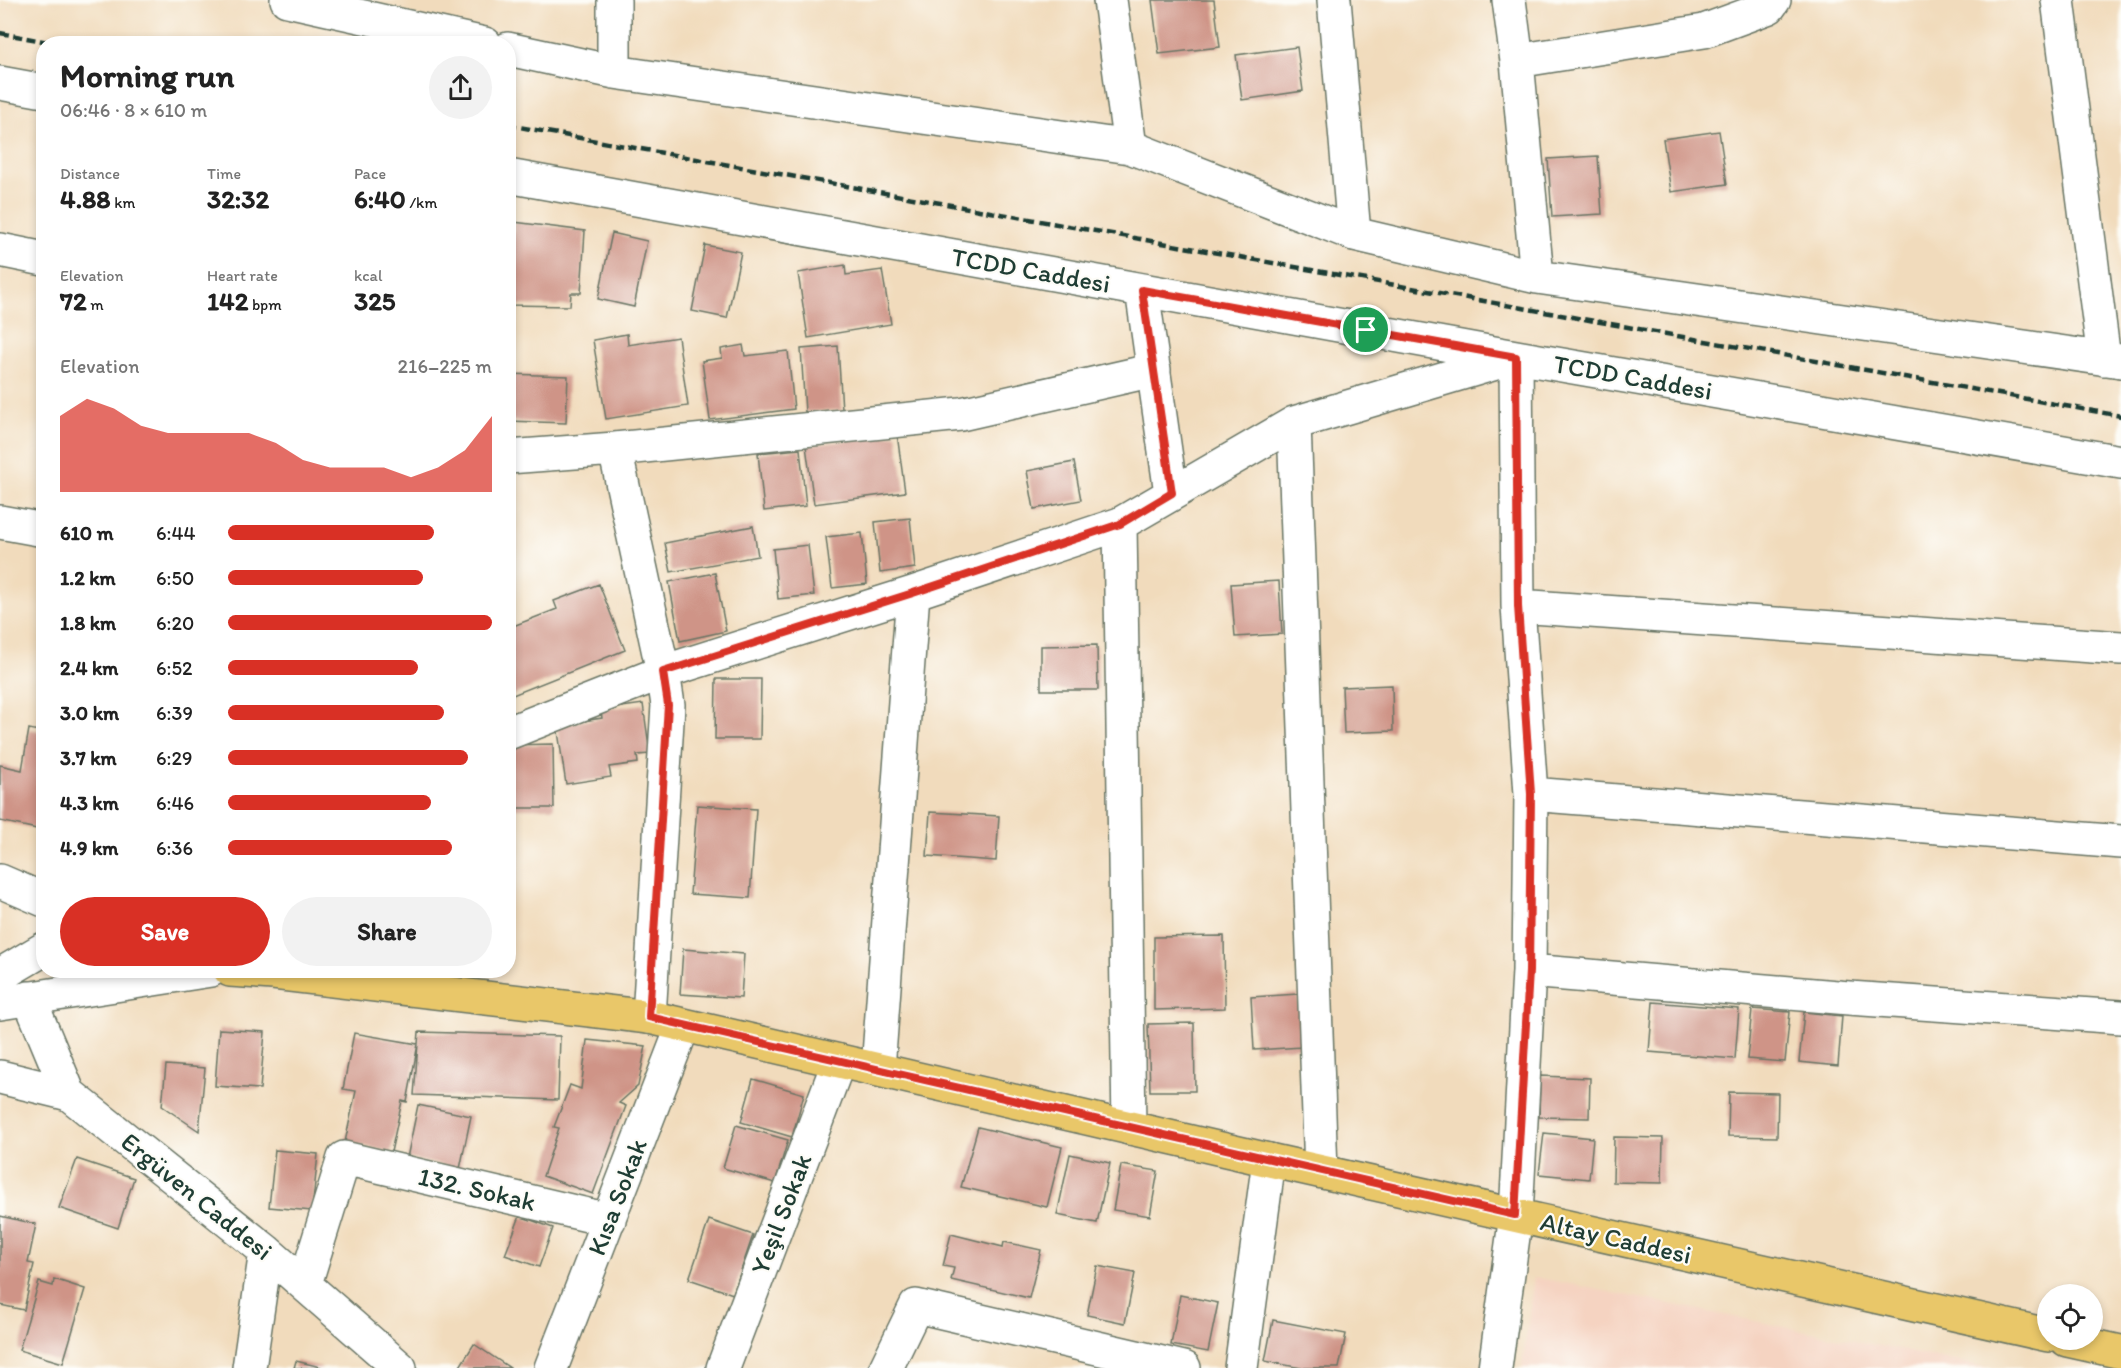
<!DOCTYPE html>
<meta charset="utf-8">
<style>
:root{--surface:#fff;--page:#f2f2f2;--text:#222;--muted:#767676;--accent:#d93025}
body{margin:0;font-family:Itim,sans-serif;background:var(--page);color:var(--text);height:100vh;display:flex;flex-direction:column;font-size:22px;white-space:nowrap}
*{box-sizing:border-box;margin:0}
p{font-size:20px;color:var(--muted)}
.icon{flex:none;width:33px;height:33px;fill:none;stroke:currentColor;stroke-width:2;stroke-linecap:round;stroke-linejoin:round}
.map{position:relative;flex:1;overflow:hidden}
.sheet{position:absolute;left:36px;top:36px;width:480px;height:942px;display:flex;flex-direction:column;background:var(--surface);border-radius:24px;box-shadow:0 3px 9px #0003}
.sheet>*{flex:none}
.fabs{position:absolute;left:2037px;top:1284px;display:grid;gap:12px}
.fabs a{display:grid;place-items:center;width:66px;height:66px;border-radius:50%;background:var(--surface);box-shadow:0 3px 9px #0003;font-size:30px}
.pin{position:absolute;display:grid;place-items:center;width:51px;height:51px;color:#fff;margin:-26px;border:3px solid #fff;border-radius:50%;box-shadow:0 2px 6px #0007}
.round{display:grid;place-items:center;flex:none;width:63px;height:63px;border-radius:32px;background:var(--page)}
.summary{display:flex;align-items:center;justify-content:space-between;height:102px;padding:0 24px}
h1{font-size:33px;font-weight:700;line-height:45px}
.stats{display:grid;grid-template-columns:repeat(3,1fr);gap:9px;height:102px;padding:6px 24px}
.stats div{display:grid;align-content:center}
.stats b{font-size:26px;font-weight:700}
.stats small{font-size:16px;font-weight:400}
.stats p{font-size:16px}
.chart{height:168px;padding:12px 24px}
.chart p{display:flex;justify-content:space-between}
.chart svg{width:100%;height:108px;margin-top:6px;fill:var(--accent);opacity:.7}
.button{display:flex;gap:12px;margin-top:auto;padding:12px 24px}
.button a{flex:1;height:69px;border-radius:36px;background:var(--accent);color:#fff;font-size:24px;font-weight:700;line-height:69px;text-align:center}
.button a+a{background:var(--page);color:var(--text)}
ul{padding:0 24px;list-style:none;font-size:20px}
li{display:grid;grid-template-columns:96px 72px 1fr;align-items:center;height:45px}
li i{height:15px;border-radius:8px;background:var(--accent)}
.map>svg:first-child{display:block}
.built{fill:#f5d3c1}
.building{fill:#cf9487}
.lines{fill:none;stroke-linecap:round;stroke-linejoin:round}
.minor-casing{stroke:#687464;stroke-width:36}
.major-casing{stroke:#687464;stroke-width:36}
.minor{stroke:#fff;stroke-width:33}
.major{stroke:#e9c769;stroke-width:33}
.rail{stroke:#1f3d34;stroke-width:4.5;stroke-dasharray:9 4.5;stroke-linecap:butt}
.route-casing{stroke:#fff;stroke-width:12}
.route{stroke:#d93025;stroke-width:8}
.labels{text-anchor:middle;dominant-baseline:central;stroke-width:4.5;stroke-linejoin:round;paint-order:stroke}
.street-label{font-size:26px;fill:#1f3d34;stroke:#fdfcf7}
</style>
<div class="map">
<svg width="2121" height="1368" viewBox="0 0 2121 1368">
<rect width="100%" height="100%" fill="#fdfcf7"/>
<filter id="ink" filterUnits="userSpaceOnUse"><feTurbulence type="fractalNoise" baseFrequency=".0167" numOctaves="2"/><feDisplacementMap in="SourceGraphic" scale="12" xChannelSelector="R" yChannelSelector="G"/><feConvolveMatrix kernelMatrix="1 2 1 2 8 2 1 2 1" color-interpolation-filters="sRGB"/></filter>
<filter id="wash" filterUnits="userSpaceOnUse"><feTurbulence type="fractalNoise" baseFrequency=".008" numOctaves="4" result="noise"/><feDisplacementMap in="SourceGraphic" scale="24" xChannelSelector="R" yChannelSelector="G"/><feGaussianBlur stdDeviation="1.35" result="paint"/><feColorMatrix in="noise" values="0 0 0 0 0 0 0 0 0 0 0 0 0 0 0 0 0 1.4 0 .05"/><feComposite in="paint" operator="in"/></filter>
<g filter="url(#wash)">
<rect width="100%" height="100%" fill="#f1dbbc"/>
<!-- built -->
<path class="built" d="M1534 1277 1990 1368H1522Z"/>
<g id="blocks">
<!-- building -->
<path class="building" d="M1152 0H1214L1220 47 1159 54Z
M1297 47 1303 91 1242 100 1236 55Z
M1719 131 1727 184 1671 192 1663 139Z
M1598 156 1602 214 1552 217 1548 159Z
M514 222 585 231 581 293H571L570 306 508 305V282H511Z
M612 233 647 241 634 307 598 299Z
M705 245 741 252 727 318 692 311Z
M845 265 846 275 882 270 891 324 808 338 798 273Z
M627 334 628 345 678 337 688 406 606 419 593 340Z
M743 345 745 356 788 351 794 409 710 420 702 361 722 358 721 349Z
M838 346 842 410 805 412 801 349Z
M508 374 568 376 566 423 508 421Z
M897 434 905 492 814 504 806 446Z
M800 449 806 506 764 511 758 453Z
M1074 462 1081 500 1034 509 1027 471Z
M910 518 915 568 880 573 875 522Z
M753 526 758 556 671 572 665 543Z
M862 533 867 584 832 588 826 537Z
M808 545 814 595 778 599 773 549Z
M715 573 726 631 680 641 669 582Z
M1279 581 1282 634 1235 637 1231 584Z
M599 584 625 650 508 697V628L557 609 554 601Z
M1097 645 1098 690H1041V646Z
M716 679H761L760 739H715Z
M1392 685 1393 731 1344 733 1342 687Z
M643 704 650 754 637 755 638 763 609 767 611 777 566 784 557 725 602 718 601 710Z
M29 729 44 732V800L37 829 0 821V765L22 770Z
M553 744 554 808H508V745Z
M697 805 756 809 750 898 690 894Z
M930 812 999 816 996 861 927 856Z
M1224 936 1225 1008 1154 1010V937Z
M683 949 744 954 741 998 680 994Z
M1298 994 1302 1047 1254 1050 1251 997Z
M1653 1002 1739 1009 1735 1059 1649 1052Z
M1752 1009 1790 1012 1785 1062 1747 1059Z
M1804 1012 1842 1016 1838 1066 1799 1062Z
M1194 1023 1195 1091H1150L1148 1024Z
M219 1029 265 1032 260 1089 215 1086Z
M419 1032 560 1036 558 1100 414 1095 418 1044 407 1102 402 1101 391 1152 345 1142 356 1091 343 1089 354 1033 418 1044Z
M587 1040 646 1046 638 1086 619 1103 626 1106 593 1194 543 1176 559 1128 554 1127 570 1085 581 1089Z
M166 1065 205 1068 199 1131 162 1106Z
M1540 1076 1590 1078 1589 1118 1539 1117Z
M753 1079 804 1094 792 1137 741 1122Z
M1729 1092 1778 1093 1777 1137 1728 1136Z
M418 1105 471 1116 460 1169 407 1158Z
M736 1125 788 1140 775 1183 723 1168Z
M978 1127 1062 1147 1047 1207 961 1187Z
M1544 1133 1593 1138 1589 1179 1539 1174Z
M1614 1137 1663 1138 1662 1183 1613 1182Z
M275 1150 318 1154 312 1211 269 1207Z
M1070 1154 1110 1163 1097 1223 1057 1215Z
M77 1159 134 1178 118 1228 59 1208Z
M1121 1165 1158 1171 1150 1216 1113 1210Z
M0 1216 36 1224 28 1263 34 1264 24 1310 0 1305Z
M520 1216 553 1228 539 1267 505 1255Z
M709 1220 753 1235 733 1294 689 1279Z
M951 1234 1003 1247 1004 1242 1041 1250 1029 1298 951 1280 954 1268 943 1266Z
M1097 1266 1135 1273 1125 1323 1087 1315Z
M54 1279 85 1289 63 1363 19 1350 39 1282 53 1286Z
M1180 1295 1218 1303 1208 1352 1171 1345Z
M1273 1320 1346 1334 1339 1368H1301L1265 1361Z
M474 1344 510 1368H459Z
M296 1361 321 1367V1368H294Z"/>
</g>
</g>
<g filter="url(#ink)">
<use href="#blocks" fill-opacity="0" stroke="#687464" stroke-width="1.5"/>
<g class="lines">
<!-- minor casing -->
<g class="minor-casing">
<path id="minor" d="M287 0 485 44
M1110 0 1130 147
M1334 0 1354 234
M1509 0 1517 61 1537 277
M2058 0 2104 359
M508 49 614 72 1130 147 1354 234 1537 277 2121 361
M1517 61 1704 31 1769 7 1774 0
M614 72V0
M0 83 44 91
M508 176 1516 357 2121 462
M0 250 44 259
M1142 290 1171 493
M1294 423 1321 1171
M615 449 663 672 668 705 649 1017
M508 457 615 449 961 414 1154 370
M0 522 44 530
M1120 524 1129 1128
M1518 606 2121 648
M508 733 663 672 913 593 1120 524 1294 423 1516 357 1518 606 1531 794 1529 971 1516 1215 1495 1368
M1531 794 2121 842
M0 881 44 900
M1529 971 1849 998 2121 1017
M0 975 44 949
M29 998 69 1094 266 1251 400 1368
M0 1003 211 970
M878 1069 913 593
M0 1077 69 1094
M305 1284 344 1158 609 1220
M249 1368 266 1251
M551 1368 683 1026
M723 1368 839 1061
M886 1368 916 1306 1184 1368
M1241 1368 1269 1160"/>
</g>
<!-- major casing -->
<g class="major-casing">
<path id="major" d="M230 970 273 973 649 1017 1269 1160 2048 1335
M2067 1340 2121 1352"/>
</g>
<!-- minor -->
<use href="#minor" class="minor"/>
<!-- major -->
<use href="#major" class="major"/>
<!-- rail -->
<path class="rail" d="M0 33 59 44
M508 125 2121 416"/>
</g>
</g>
<g class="lines" filter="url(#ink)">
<!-- route casing -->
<g class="route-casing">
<path id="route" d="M1142 290 1516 357 1518 606 1531 794 1529 971 1515 1215 649 1017 668 705 663 672 913 593 1120 524 1172 493Z"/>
</g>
<!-- route -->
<use href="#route" class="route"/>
</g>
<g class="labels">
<!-- street labels -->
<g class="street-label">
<text transform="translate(1031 270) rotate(10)">TCDD Caddesi</text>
<text transform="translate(1633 377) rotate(10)">TCDD Caddesi</text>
<text transform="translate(477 1189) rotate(13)">132. Sokak</text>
<text transform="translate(197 1196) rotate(39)">Ergüven Caddesi</text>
<text transform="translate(617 1197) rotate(-69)">Kısa Sokak</text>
<text transform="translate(781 1214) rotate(-69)">Yeşil Sokak</text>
<text transform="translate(1616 1238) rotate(13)">Altay Caddesi</text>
</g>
</g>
</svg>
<div class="fabs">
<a><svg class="icon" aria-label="locate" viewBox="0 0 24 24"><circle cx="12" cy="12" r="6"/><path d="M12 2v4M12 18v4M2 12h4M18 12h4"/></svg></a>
</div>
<div class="pin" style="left:1366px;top:330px;background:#1e9e55"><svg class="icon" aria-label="arrive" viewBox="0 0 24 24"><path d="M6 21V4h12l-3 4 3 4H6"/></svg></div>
<section class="sheet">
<div class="summary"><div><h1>Morning run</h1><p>06:46 · 8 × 610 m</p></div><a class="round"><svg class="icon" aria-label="share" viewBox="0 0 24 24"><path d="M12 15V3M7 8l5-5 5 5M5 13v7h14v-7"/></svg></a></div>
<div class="stats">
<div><p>Distance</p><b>4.88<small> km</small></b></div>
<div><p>Time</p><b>32:32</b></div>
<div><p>Pace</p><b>6:40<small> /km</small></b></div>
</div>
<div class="stats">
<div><p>Elevation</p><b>72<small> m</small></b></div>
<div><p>Heart rate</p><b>142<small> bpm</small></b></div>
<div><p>kcal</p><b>325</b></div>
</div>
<div class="chart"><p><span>Elevation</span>216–225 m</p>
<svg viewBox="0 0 160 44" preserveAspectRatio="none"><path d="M0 44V13L10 6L20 10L30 17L40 20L50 20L60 20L70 20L80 24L90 31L100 34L110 34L120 34L130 38L140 34L150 27L160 13V44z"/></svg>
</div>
<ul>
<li><b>610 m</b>6:44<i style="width:78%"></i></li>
<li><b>1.2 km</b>6:50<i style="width:74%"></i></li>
<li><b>1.8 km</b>6:20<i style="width:100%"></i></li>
<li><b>2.4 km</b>6:52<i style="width:72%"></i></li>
<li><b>3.0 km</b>6:39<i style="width:82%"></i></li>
<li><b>3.7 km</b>6:29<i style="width:91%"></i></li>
<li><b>4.3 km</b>6:46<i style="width:77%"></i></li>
<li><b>4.9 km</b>6:36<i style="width:85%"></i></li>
</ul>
<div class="button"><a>Save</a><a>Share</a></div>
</section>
</div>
